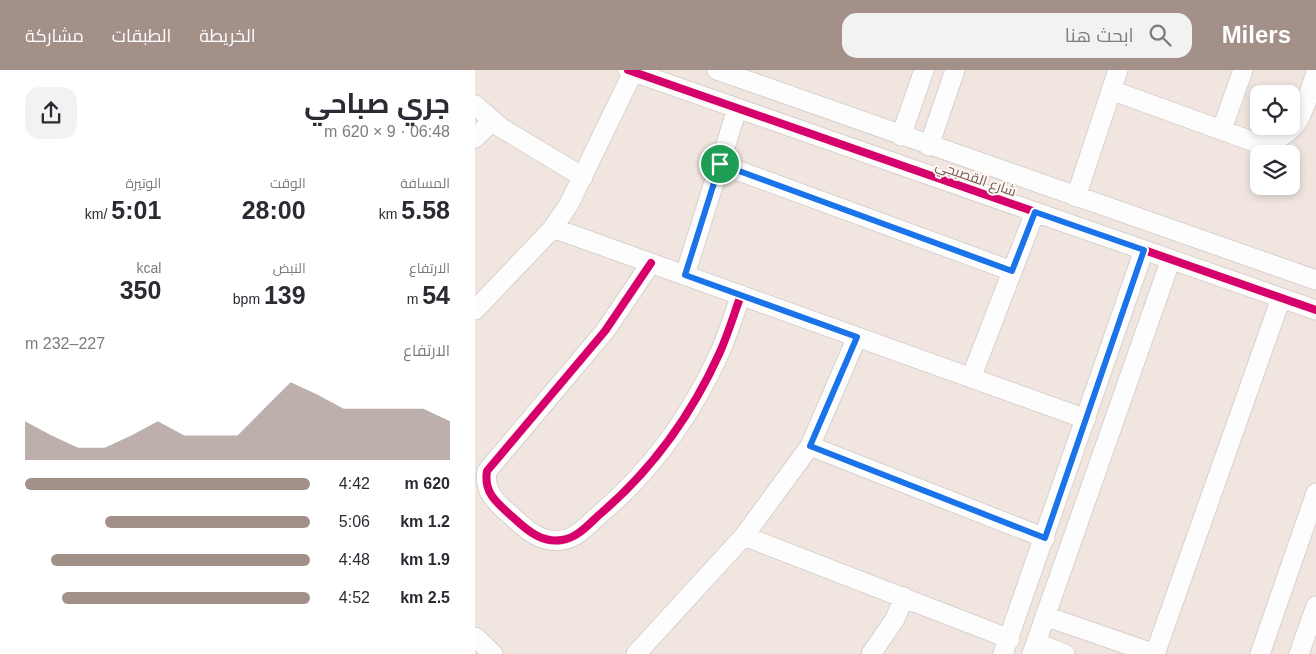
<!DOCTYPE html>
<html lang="ar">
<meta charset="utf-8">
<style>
:root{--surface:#fff;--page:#f2f2f3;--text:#2b2b33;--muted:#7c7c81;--accent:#a29089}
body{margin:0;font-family:Arial,Cairo,sans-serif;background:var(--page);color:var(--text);direction:rtl;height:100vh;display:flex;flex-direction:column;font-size:19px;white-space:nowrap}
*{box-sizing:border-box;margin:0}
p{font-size:16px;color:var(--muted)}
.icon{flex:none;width:28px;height:28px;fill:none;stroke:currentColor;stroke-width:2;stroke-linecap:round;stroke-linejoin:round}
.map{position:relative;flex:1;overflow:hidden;direction:ltr}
.drawer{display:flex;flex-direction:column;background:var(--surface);width:475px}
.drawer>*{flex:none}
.tools{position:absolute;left:775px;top:15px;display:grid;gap:10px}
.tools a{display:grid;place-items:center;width:50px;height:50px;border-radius:10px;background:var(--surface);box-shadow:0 2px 8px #0003;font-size:25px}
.pin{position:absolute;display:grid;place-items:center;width:42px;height:42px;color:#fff;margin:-21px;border:2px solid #fff;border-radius:50%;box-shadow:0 1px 5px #0007}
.round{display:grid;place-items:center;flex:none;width:52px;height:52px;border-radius:15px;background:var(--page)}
.headline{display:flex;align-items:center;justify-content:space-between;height:85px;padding:0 25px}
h1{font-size:28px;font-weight:700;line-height:38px}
.figures{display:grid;grid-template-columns:repeat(3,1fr);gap:8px;height:85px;padding:5px 25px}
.figures div{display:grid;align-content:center}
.figures b{font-size:25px;font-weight:700}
.figures small{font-size:14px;font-weight:400}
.figures p{font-size:14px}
.chart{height:140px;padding:10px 25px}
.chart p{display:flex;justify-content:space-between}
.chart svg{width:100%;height:90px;margin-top:5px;fill:var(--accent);opacity:.7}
ul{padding:0 25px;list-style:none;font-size:16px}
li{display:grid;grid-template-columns:80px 60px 1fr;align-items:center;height:38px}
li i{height:12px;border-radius:6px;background:var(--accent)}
header{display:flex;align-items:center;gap:30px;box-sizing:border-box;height:70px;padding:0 25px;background:var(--accent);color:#fff}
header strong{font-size:24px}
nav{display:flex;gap:28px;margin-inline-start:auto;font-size:18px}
.search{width:350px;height:45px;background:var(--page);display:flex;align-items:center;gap:12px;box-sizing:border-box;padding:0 18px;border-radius:15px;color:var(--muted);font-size:19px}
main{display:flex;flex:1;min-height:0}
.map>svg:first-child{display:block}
.residential{fill:#f0e6df;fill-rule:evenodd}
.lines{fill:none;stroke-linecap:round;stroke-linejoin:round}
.minor-casing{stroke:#d7d1ce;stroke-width:21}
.minor{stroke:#fefdfd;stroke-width:19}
.cycleway-casing{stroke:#fdf8f3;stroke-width:11}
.cycleway{stroke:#d6006c;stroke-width:8}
.route-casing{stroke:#fff;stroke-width:10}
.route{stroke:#1a73e8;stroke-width:6}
.labels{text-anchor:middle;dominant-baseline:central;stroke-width:4;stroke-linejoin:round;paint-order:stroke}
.street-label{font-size:14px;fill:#745a51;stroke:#fdf8f3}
</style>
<header>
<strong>Milers</strong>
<div class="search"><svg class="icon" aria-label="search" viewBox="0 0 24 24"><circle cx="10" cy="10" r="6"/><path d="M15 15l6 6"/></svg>ابحث هنا</div>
<nav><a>الخريطة</a><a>الطبقات</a><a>مشاركة</a></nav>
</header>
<main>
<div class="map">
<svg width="841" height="584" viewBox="0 0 841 584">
<rect width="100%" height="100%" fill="#f8f4f0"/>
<!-- residential -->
<path class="residential" d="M0 0H841V584H0ZM784 24H816V56H784ZM784 84H816V116H784Z"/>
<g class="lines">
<!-- minor casing -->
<g class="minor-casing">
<path id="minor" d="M153 0 841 240
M242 0 841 210
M636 20 782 73C826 70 828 38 841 3
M0 35 25 57 108 107
M747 59 768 0
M426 66 449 0
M0 68 17 51
M454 76 480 0
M245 94 537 201
M601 127 643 0
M78 158 611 349
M176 193 130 261 12 401C8 425 25 435 41 450 54 462 68 473 87 470 102 468 113 455 124 445 176 401 217 344 245 282 253 264 259 244 266 225
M210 205 262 39
M0 240 78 158 94 134 158 2
M496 308 560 142
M335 376 570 468
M269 466 535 569
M570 546 680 584
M0 567 18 584
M561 573 590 584
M161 584 269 466 335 376 382 267
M396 584 420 549 429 527
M528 584 669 180
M557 584 696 189
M680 584 806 228
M785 584 841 423
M824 584 841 536"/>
</g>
<!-- minor -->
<use href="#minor" class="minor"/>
<!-- cycleway casing -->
<g class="cycleway-casing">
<path id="cycleway" d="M153 0 841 240
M176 193 130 261 12 401C8 425 25 435 41 450 54 462 68 473 87 470 102 468 113 455 124 445 176 401 217 344 245 282 253 264 259 244 266 225"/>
</g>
<!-- cycleway -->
<use href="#cycleway" class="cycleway"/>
</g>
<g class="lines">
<!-- route casing -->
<g class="route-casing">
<path id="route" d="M245 94 537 201 560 142 669 180 570 468 335 376 382 267 210 205Z"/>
</g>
<!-- route -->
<use href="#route" class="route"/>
</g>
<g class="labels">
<!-- street labels -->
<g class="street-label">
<text transform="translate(501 108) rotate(19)">شارع القصبجي</text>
</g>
</g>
</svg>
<div class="tools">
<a><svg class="icon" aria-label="locate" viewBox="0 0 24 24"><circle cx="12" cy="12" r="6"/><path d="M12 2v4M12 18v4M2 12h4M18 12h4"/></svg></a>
<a><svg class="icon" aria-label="layers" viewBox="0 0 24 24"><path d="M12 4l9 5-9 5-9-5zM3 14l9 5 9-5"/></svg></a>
</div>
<div class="pin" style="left:245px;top:94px;background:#1e9e55"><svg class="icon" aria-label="arrive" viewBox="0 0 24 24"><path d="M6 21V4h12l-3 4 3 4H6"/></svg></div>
</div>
<section class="drawer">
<div class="headline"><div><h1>جري صباحي</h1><p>06:48 · 9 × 620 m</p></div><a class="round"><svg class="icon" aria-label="share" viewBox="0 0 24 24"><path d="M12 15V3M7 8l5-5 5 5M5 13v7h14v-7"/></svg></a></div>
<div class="figures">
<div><p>المسافة</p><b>5.58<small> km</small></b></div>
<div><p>الوقت</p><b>28:00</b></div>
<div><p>الوتيرة</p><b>5:01<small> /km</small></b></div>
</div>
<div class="figures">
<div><p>الارتفاع</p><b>54<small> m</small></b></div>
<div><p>النبض</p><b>139<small> bpm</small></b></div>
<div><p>kcal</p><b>350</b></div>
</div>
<div class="chart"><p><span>الارتفاع</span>227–232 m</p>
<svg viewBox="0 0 160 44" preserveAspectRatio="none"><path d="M0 44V25L10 32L20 38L30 38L40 32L50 25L60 32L70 32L80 32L90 19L100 6L110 12L120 19L130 19L140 19L150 19L160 25V44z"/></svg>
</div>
<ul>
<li><b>620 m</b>4:42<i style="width:100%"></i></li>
<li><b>1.2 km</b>5:06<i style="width:72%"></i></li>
<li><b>1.9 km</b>4:48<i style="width:91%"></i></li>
<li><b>2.5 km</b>4:52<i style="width:87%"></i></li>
</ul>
</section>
</main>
